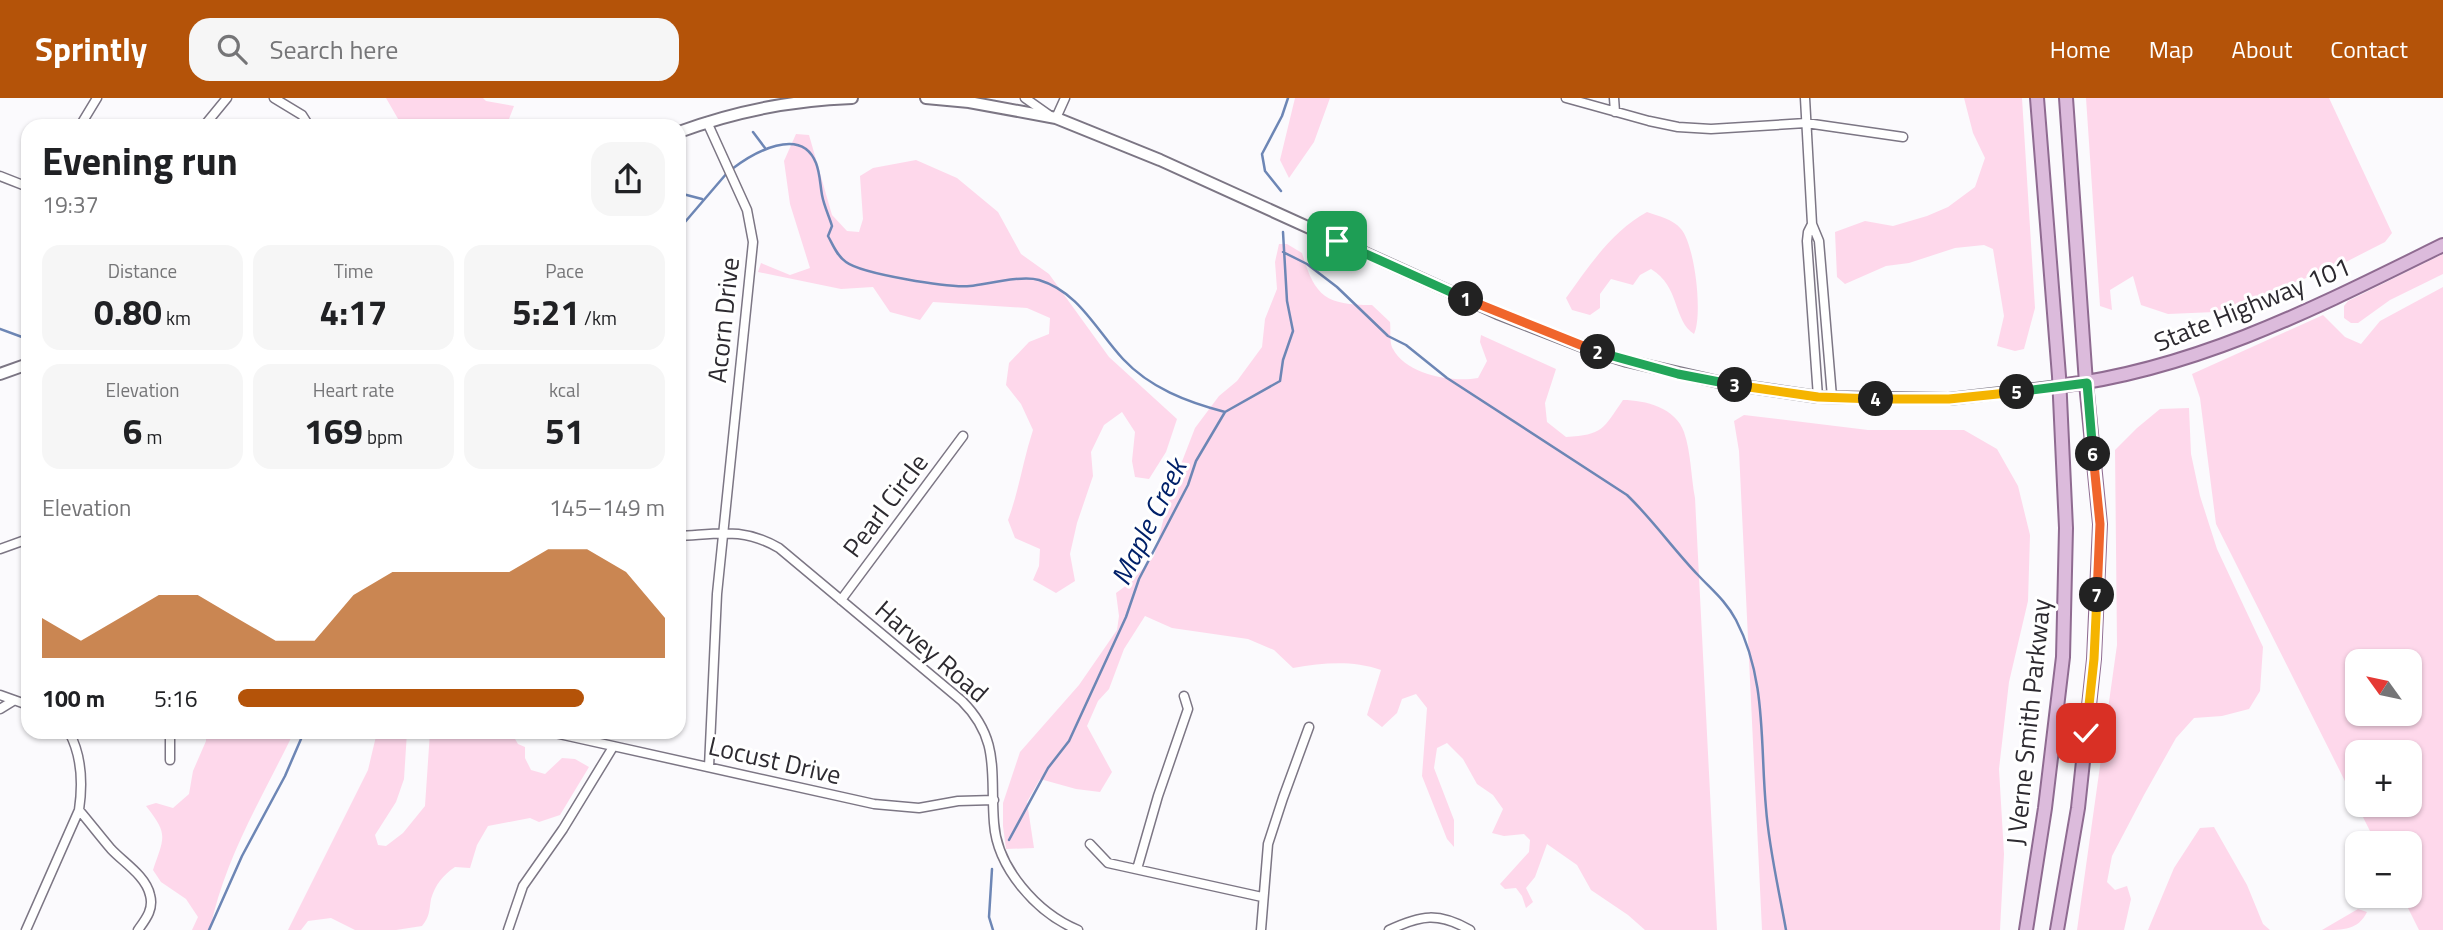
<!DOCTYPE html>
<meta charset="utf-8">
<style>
:root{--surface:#fff;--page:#f6f6f6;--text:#202124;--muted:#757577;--accent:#b45309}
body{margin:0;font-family:"Titillium Web",sans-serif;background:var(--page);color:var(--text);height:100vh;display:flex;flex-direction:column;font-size:26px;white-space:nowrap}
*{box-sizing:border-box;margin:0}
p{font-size:23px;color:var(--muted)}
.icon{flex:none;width:38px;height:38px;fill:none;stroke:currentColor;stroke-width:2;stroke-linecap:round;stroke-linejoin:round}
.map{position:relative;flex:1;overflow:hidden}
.drawer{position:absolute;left:21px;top:21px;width:665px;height:620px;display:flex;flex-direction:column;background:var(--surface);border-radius:21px;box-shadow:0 2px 5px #0004}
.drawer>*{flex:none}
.needle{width:46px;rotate:303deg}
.tools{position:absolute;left:2345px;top:551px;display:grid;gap:14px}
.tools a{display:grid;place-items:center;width:77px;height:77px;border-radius:14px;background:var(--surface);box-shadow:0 2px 5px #0004;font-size:35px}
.pin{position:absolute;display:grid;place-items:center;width:60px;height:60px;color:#fff;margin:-30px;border-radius:14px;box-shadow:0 4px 10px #0006}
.km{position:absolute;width:35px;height:35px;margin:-18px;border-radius:50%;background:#222;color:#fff;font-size:19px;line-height:35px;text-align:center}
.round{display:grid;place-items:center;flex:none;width:74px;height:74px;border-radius:21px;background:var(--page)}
.headline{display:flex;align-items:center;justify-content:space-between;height:119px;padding:0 21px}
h1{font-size:38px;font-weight:700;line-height:52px}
.metrics{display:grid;grid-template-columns:repeat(3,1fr);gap:10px;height:119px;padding:7px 21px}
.metrics div{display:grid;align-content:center;border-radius:18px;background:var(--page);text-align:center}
.metrics b{font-size:35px;font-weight:700}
.metrics small{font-size:19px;font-weight:400}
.metrics p{font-size:19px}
.chart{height:196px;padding:14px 21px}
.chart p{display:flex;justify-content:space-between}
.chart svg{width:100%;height:126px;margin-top:7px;fill:var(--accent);opacity:.7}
ul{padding:0 21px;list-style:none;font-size:23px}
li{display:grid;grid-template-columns:112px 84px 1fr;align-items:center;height:52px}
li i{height:18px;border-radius:9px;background:var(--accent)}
header{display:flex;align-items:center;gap:42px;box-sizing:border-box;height:98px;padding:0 35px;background:var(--accent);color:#fff}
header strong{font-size:33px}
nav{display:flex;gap:38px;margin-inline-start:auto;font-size:24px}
.search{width:490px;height:63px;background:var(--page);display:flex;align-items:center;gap:18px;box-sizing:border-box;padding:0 24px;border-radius:21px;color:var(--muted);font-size:26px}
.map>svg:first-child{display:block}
.green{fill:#fed8eb;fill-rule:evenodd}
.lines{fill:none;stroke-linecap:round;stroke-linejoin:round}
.stream{stroke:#6d86b5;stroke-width:2.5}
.minor-casing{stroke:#7c7684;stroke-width:11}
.secondary-casing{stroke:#7c7684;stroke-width:14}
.primary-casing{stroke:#8f6b91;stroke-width:16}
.minor{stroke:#fff;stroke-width:8}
.secondary{stroke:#fff;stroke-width:10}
.primary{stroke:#dcbbdc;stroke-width:12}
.split-1-casing{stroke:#fff;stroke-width:14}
.split-2-casing{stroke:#fff;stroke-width:14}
.split-3-casing{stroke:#fff;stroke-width:14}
.split-4-casing{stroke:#fff;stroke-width:14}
.split-5-casing{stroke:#fff;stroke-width:14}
.split-6-casing{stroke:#fff;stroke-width:14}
.split-7-casing{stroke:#fff;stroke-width:14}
.split-8-casing{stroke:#fff;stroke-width:14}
.split-1{stroke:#22a559;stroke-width:9}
.split-2{stroke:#f0652b;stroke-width:9}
.split-3{stroke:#22a559;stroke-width:9}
.split-4{stroke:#f5b400;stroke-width:9}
.split-5{stroke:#f5b400;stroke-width:9}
.split-6{stroke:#22a559;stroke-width:9}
.split-7{stroke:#f0652b;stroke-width:9}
.split-8{stroke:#f5b400;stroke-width:9}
.labels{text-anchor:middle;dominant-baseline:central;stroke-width:6;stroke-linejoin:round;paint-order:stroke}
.street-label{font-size:26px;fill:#2d2a30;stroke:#fff}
.water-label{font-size:28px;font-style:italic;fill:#002069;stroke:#fff}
</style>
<header>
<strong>Sprintly</strong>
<div class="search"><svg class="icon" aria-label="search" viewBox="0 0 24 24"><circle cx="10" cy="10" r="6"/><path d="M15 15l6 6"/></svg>Search here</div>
<nav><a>Home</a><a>Map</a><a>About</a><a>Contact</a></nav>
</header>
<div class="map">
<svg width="2443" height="832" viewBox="0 0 2443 832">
<rect width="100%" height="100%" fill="#fbfafd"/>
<!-- green -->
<path class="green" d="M386 0H483L486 3 514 8 509 21 489 24 485 28H405L401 26Z
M1295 0H1330L1314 44 1289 80 1280 62Z
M1964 0H2022L2035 210 2024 251 2015 253 1997 248 2004 218 1993 151 1984 147 1955 150 1909 165 1886 168 1845 186 1837 179 1835 134 1865 123 1893 128 1927 118 1948 109 1975 89 1985 60 1973 35Z
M2086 0H2329L2392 135 2385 144 2336 169 2215 214 2168 216 2141 207 2133 178 2110 192 2112 212 2100 208Z
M796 36 809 37 832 117 847 133 859 134 863 121 860 78 873 70 916 62 957 80 998 114 1021 156 1049 176 1109 259 1177 321 1166 354 1149 381 1135 379 1132 363 1135 334 1122 314 1104 327 1091 354 1093 378 1077 425 1070 456 1075 483 1056 495 1033 482 1039 468 1040 451 1015 440 1008 422C1019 393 1023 362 1033 332L1021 306 1006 287 1009 265 1029 244 1049 236 1050 220 1027 210 933 204 920 222 890 214 873 189 841 191 758 174 761 165 790 177 810 170 790 106 784 63Z
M1647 114C1658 118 1673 121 1681 131 1695 147 1703 217 1694 236 1673 223 1680 188 1651 171L1640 177 1633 187 1611 181 1600 196V210L1590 217 1572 212 1566 200C1589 168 1612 133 1647 114Z
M1279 146H1287L1302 155C1315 199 1326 207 1372 207L1390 224C1391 232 1389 245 1393 251 1406 276 1452 285 1478 280L1487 263 1480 244 1481 237 1556 271 1545 305 1547 324 1566 339C1603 337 1603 331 1623 302 1645 302 1676 310 1684 334 1691 354 1691 379 1695 400L1717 832H1645L1628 817 1591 792 1577 767 1547 746 1535 779 1526 790 1533 804 1526 810 1522 798 1516 790 1505 791 1500 786 1529 754 1530 742 1524 736 1504 738 1492 735 1503 711 1493 697 1477 686 1463 661 1447 645 1437 650 1434 670 1454 722V749L1447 741 1422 678 1427 610 1416 596 1402 601 1397 615 1382 629 1367 617 1381 572C1351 562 1324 565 1293 570L1274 552 1248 541 1172 530 1145 518 1124 551 1109 591 1098 603 1087 628 1112 674 1100 694 1076 691 1040 681 1027 704 1034 750 1006 751 1003 728V705L1020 654 1079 587 1117 532 1119 518 1116 495 1131 484 1154 458 1171 392 1195 330 1219 298 1237 283 1262 249 1265 221 1277 191 1275 164Z
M2443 156V176L2390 202 2358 225H2351L2344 220V208L2348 203Z
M2443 189V832H2419L2402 798H2410V746L2376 745 2216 426 2200 300 2192 276 2323 217 2345 239 2361 246 2380 223ZM2357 564H2410V616H2357ZM2357 654H2410V707H2357Z
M2189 310 2191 356 2200 398 2217 451 2263 549 2260 593 2249 611 2222 618 2194 620 2176 640 2144 697 2112 758 2107 784 2115 792 2127 788 2131 801 2124 832H2077L2117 547 2115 352 2137 330 2160 311Z
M1744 317 1868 332H1964L1997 351 2018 388 2030 437 2028 503 2009 584 1999 671 2004 756 2000 832H1762L1739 353 1734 323Z
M206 634H294C263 698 224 761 210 832H192L198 819 186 801 161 784 153 772C164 739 169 737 146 708L156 705 173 710 189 696 193 673 206 643Z
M377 634H407L404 681 396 704 375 737 378 747 386 748 403 735 425 708 430 634H511L518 646 525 649V660L531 672 545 676 562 660 575 661 589 669 560 717 539 724 530 720 488 728 477 747 470 770 455 769C443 777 435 787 431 801 429 813 430 818 422 828L396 832H355L331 820 308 823 301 832H288L368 672Z
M2214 729 2247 787 2263 826 2270 832H2148L2174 770 2200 730Z
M2358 811 2367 814C2358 832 2344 832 2322 832Z"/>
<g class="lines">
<!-- stream -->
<path class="stream" d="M753 34 765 50
M732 71C753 55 801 27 816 65 820 75 820 86 822 97 824 108 829 118 832 128L828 138C833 147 837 158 846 164 862 176 949 190 970 188 988 186 1022 177 1039 182 1079 194 1096 232 1123 261 1150 290 1187 304 1225 314
M1281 93 1265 73 1262 56 1282 18 1288 0
M679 95 702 101
M679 131 727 75
M1283 154 1307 166 1337 189 1388 238 1406 247 1447 280 1627 397C1653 422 1673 451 1698 477 1712 492 1726 503 1736 522 1767 581 1760 647 1766 710 1769 751 1779 792 1786 832
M0 231 22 239
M1009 742 1048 670 1069 643 1126 519 1139 481 1188 387 1196 363 1225 314 1280 283 1283 262 1293 233 1287 203 1283 134
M992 771 989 819 993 832
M209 832 242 758 285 678 304 634"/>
<!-- minor casing -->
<g class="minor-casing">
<path id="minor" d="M274 0 302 17 309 28
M1025 0 1049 17
M1566 0 1649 23 1678 29 1711 31 1806 25 1903 39
M1614 0 1615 14
M1805 0 1812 126 1819 143 1832 299
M1056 20 1065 0
M707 24 747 112 753 144 717 496 709 669
M80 28 97 0
M204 28 227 0
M0 78 28 89
M1812 126 1808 134 1807 143 1818 299
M679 438C718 436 743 429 779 450L962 603C1001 642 990 676 994 725 997 770 1037 815 1078 832
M0 451 28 441
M841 502 963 338
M0 597 28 607
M0 611 13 603
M69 634C82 658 83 685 79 712
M550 634 874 706 919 710 958 703 994 702
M170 662V634
M1090 746 1108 765 1262 799
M1137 771 1158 698 1188 611 1184 598
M26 832 79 712C90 725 100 738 111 751 123 764 146 778 150 797 154 811 146 821 138 832
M508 832 523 788 563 731 613 649
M1261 832 1268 746 1283 700 1309 629
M1389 832C1421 817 1438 814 1470 832"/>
</g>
<!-- secondary casing -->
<g class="secondary-casing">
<path id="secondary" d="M926 0 969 4 1056 20 1160 62 1497 215 1592 252 1627 263 1723 285 1818 299 1949 301 2059 288
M679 34C733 14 794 2 852 0
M0 276 28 266"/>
</g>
<!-- primary casing -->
<g class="primary-casing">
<path id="primary" d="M2059 288C2198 271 2319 208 2443 147
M2026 832 2045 710 2063 559 2066 430 2059 278 2037 0
M2057 832 2078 710 2094 561 2100 426 2086 285 2066 0"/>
</g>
<!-- minor -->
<use href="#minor" class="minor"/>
<!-- secondary -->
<use href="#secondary" class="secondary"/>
<!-- primary -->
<use href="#primary" class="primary"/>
</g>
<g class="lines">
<!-- split-1 casing -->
<g class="split-1-casing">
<path id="split-1" d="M1337 143 1466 201"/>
</g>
<!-- split-2 casing -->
<g class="split-2-casing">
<path id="split-2" d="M1466 201 1598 254"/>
</g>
<!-- split-3 casing -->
<g class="split-3-casing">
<path id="split-3" d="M1598 254 1678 276 1735 287"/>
</g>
<!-- split-4 casing -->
<g class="split-4-casing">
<path id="split-4" d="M1735 287 1818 299 1876 301"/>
</g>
<!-- split-5 casing -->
<g class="split-5-casing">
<path id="split-5" d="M1876 301H1949L2017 294"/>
</g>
<!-- split-6 casing -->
<g class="split-6-casing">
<path id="split-6" d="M2017 294 2087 285 2093 356"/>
</g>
<!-- split-7 casing -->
<g class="split-7-casing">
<path id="split-7" d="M2093 356 2100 426 2097 497"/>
</g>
<!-- split-8 casing -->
<g class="split-8-casing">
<path id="split-8" d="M2086 635 2094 561 2097 497"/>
</g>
<!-- split-1 -->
<use href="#split-1" class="split-1"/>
<!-- split-2 -->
<use href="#split-2" class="split-2"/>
<!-- split-3 -->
<use href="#split-3" class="split-3"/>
<!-- split-4 -->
<use href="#split-4" class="split-4"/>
<!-- split-5 -->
<use href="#split-5" class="split-5"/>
<!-- split-6 -->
<use href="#split-6" class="split-6"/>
<!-- split-7 -->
<use href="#split-7" class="split-7"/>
<!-- split-8 -->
<use href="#split-8" class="split-8"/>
</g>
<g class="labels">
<!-- street labels -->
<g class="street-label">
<text transform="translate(2252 206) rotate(-22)">State Highway 101</text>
<text transform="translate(723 222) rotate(-84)">Acorn Drive</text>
<text transform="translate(885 407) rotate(-53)">Pearl Circle</text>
<text transform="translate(932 553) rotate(41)">Harvey Road</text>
<text transform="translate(2028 624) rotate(-84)">J Verne Smith Parkway</text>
<text transform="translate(775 662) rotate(13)">Locust Drive</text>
</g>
<!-- water labels -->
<g class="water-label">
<text transform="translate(1148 424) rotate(-64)">Maple Creek</text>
</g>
</g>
</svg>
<div class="tools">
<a><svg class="needle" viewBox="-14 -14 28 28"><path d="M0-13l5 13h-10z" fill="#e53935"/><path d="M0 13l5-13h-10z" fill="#757577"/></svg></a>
<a>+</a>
<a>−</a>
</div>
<div class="pin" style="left:1337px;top:143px;background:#1e9e55"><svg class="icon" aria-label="arrive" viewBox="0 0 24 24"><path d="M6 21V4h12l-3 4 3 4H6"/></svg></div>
<div class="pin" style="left:2086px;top:635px;background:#d93025"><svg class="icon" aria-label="check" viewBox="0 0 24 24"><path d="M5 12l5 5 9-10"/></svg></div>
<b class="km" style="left:1466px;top:201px">1</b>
<b class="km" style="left:1598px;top:254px">2</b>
<b class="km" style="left:1735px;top:287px">3</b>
<b class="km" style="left:1876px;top:301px">4</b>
<b class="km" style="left:2017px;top:294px">5</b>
<b class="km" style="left:2093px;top:356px">6</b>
<b class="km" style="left:2097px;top:497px">7</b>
<section class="drawer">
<div class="headline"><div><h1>Evening run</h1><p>19:37</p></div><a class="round"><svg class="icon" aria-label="share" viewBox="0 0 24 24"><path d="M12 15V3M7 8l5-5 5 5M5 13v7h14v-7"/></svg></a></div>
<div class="metrics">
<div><p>Distance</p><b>0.80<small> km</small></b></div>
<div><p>Time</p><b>4:17</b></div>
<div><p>Pace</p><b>5:21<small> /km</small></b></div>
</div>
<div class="metrics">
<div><p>Elevation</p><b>6<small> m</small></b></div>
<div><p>Heart rate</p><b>169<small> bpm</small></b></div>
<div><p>kcal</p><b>51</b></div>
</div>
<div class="chart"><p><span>Elevation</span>145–149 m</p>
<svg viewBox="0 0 160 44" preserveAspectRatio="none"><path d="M0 44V30L10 38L20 30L30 22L40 22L50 30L60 38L70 38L80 22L90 14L100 14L110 14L120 14L130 6L140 6L150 14L160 30V44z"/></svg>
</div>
<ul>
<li><b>100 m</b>5:16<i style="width:81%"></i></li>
</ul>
</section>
</div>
